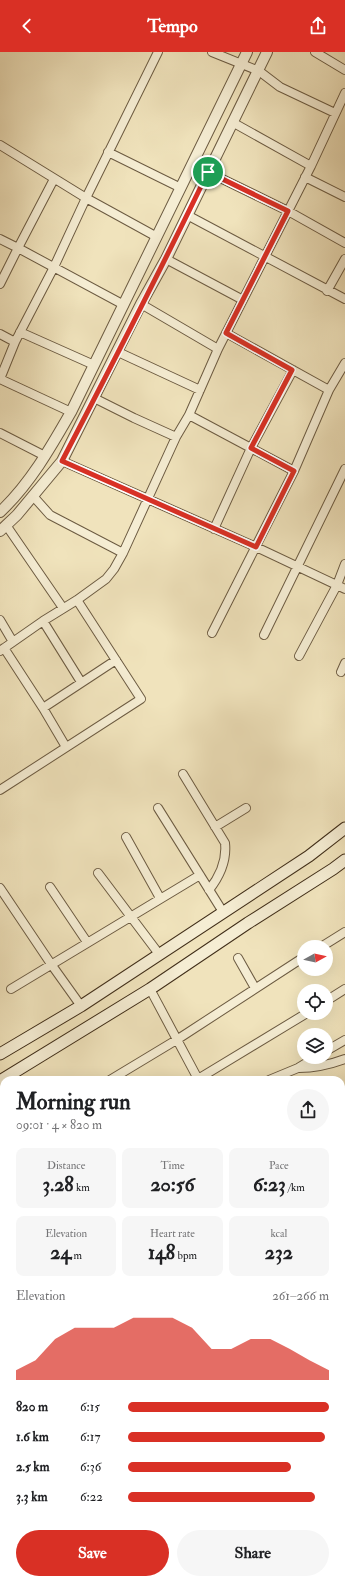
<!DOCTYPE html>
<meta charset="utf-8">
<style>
:root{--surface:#fff;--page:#f6f6f6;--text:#202124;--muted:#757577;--accent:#d93025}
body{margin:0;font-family:"IM FELL Double Pica",serif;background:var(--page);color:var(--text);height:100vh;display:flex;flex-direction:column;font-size:15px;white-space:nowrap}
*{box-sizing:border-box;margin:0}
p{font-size:13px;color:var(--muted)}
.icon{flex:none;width:22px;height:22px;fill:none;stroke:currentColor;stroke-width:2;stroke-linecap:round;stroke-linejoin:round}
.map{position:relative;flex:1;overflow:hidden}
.drawer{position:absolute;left:0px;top:1024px;width:345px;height:508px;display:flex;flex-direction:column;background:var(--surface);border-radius:12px 12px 0 0;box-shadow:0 4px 16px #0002}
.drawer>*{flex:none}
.needle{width:26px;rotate:82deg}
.tools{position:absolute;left:297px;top:888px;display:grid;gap:8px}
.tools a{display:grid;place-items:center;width:36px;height:36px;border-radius:50%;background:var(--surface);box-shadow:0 4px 16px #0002;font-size:20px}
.pin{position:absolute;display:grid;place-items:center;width:34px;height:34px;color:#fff;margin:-17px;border:2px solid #fff;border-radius:50%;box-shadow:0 1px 4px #0007}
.round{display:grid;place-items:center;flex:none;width:42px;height:42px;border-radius:21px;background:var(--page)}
.head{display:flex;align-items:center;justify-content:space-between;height:68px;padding:0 16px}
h1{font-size:22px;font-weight:700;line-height:30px}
.metrics{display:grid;grid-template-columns:repeat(3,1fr);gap:6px;height:68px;padding:4px 16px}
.metrics div{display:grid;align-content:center;border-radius:8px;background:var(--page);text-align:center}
.metrics b{font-size:20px;font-weight:700}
.metrics small{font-size:11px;font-weight:400}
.metrics p{font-size:11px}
.chart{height:112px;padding:8px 16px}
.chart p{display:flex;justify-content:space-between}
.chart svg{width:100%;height:72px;margin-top:4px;fill:var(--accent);opacity:.7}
.cta{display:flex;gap:8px;margin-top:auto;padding:8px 16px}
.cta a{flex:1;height:46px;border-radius:24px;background:var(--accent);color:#fff;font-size:16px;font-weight:700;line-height:46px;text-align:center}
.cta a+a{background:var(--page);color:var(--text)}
ul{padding:0 16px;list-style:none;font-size:13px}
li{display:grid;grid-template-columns:64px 48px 1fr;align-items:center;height:30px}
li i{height:10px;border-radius:5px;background:var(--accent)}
header{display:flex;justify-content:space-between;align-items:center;height:52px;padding:0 16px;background:var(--accent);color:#fff;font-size:18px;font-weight:700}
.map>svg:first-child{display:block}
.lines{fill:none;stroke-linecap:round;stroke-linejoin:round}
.minor-casing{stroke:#6c5b42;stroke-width:10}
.tertiary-casing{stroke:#6c5b42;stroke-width:12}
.secondary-casing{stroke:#402e19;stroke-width:13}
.minor{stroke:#f5edd3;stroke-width:8}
.tertiary{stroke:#f5edd3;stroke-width:10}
.secondary{stroke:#f5edd3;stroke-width:11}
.route-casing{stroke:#fff;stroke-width:8}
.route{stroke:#d93025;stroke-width:5}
</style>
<header><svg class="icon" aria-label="back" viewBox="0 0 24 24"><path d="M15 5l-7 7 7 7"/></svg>Tempo<svg class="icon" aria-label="share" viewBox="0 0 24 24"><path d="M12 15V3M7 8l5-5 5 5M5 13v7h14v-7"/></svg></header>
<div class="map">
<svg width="345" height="1532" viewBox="0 0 345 1532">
<rect width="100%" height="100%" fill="#f0e3bc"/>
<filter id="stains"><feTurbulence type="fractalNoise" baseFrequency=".005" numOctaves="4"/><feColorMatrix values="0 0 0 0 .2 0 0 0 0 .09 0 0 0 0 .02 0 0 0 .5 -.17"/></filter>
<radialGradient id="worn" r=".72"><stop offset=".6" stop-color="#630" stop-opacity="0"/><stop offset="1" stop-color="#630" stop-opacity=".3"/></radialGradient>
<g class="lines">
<!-- minor casing -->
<g class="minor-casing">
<path id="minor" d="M212 0 259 19 280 35 335 61
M315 0 345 18
M232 70 311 114
M0 93 86 146 157 185
M108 100 181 136
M208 120 288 159 345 191
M305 125 345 145
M54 127 18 196 124 253
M187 163 345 247
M0 187 18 196 0 232
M166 207 243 248
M327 239 345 207
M141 252 218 297
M20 280 94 313
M226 281 329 338
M0 282 15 290
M118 300 200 338
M0 327 15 290 54 215 86 146 158 0
M0 327 71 360
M94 346 134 366 176 385
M189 363 294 419
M0 381 45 404
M62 409 256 495 345 537
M33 444 50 463 123 501
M6 473 63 556
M214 477 251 396 293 318
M0 568 13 590
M43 569 81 630
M212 581 294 419 329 338 345 311
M264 583 345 417
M4 596 43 656 66 695
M0 599 43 569 77 548 106 527 114 517 123 501 176 385 189 363 218 297 311 114 345 41
M299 604 337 533 345 512
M341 620 345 611
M43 656 116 608
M183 722 225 791C227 809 220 824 209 838
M0 738 141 647 77 548
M158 756 223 860
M215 775 246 756
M126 785 160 846
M98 821 159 902
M50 835 87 890
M0 836 51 912 81 954
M321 895 345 880
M238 906 255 936
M11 937 200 823
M150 937 198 1027 307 961
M326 949 345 937
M326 999 345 988
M299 1016C316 1016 329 1013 345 1007
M110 1028 178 987 304 905
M269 1028 298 1016 316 1005
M0 1030 4 1037
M341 1059 345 1057
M341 1100 345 1099
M341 1171 345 1181
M341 1225 345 1223
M0 1252 4 1249
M341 1270 345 1269
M341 1354 345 1352
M341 1405 345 1404
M341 1442 345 1430
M341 1490 345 1491
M0 1520 4 1522
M25 1528 38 1532
M99 1528 100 1532
M184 1528 186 1532
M233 1532 235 1528
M280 1532 281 1528
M318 1532 320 1528"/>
</g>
<!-- tertiary casing -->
<g class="tertiary-casing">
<path id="tertiary" d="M0 460C30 432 51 395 71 360L247 0
M0 479 17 463 62 409 141 252 166 207 267 0"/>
</g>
<!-- secondary casing -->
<g class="secondary-casing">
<path id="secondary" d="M0 1002 81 954 309 804 345 776
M0 1029 150 937 248 871 333 817 345 808"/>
</g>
<!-- minor -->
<use href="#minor" class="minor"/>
<!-- tertiary -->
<use href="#tertiary" class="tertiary"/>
<!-- secondary -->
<use href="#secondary" class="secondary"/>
</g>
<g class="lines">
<!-- route casing -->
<g class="route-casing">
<path id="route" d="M208 120 288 159 226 281 292 318 251 396 294 419 256 495 62 409C112 313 161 217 208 120Z"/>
</g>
<!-- route -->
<use href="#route" class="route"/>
</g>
<rect width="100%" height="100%" filter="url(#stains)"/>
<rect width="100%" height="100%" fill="url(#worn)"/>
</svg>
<div class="tools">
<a><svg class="needle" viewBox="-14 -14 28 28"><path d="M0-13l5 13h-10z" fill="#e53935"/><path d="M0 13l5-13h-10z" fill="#757577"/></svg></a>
<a><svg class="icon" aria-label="locate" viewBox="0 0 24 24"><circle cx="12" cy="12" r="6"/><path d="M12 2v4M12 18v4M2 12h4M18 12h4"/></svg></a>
<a><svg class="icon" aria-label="layers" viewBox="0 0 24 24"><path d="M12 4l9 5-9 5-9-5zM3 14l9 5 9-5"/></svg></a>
</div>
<div class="pin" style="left:208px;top:120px;background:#1e9e55"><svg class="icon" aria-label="arrive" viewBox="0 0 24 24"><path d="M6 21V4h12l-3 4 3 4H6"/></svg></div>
<section class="drawer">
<div class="head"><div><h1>Morning run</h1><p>09:01 · 4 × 820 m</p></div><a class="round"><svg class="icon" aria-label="share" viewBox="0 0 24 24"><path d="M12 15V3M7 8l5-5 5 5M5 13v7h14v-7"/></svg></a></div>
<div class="metrics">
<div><p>Distance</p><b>3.28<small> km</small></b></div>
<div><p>Time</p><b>20:56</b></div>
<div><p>Pace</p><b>6:23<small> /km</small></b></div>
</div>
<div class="metrics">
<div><p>Elevation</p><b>24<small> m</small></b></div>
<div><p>Heart rate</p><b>148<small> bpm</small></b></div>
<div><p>kcal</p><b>232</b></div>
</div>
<div class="chart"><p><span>Elevation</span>261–266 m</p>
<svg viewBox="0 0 160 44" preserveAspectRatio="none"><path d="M0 44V38L10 32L20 19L30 12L40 12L50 12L60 6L70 6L80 6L90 12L100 25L110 25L120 19L130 19L140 25L150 32L160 38V44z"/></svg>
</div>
<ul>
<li><b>820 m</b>6:15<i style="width:100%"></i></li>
<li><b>1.6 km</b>6:17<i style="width:98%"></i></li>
<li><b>2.5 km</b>6:36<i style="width:81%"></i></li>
<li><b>3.3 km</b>6:22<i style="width:93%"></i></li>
</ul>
<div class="cta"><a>Save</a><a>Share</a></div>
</section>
</div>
